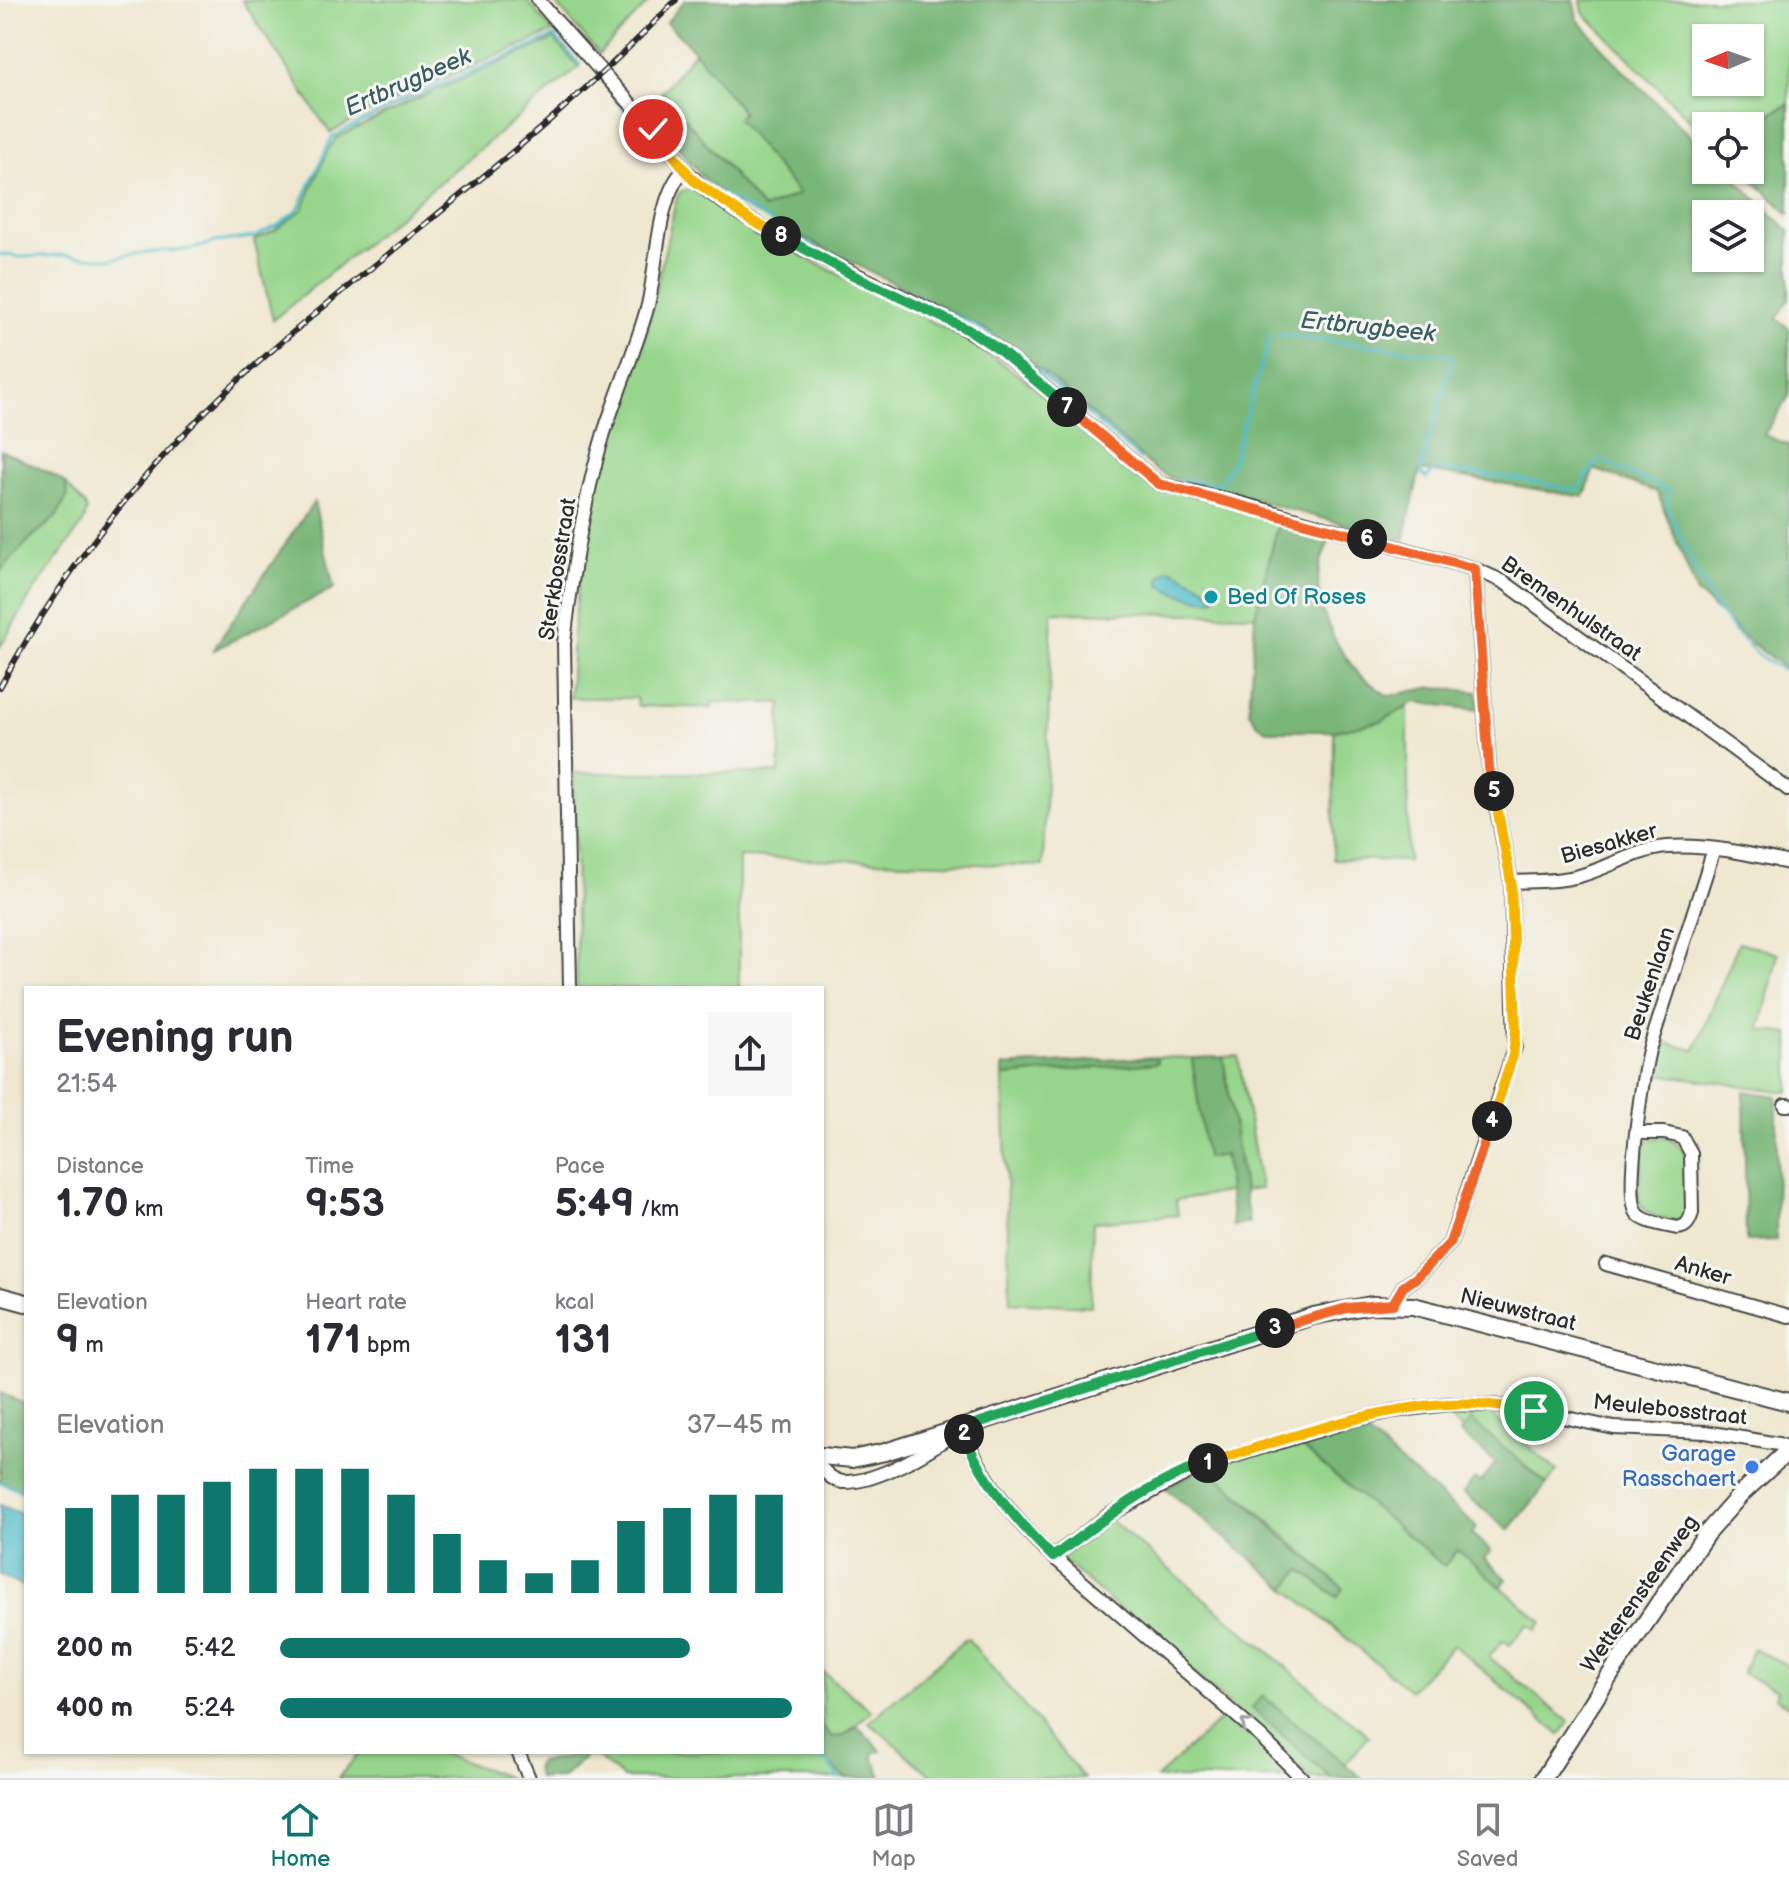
<!DOCTYPE html>
<meta charset="utf-8">
<style>
:root{--surface:#fff;--page:#f7f7f7;--text:#2b2b33;--muted:#7c7c81;--line:#e1e1e2;--accent:#0f766e}
body{margin:0;font-family:"Balsamiq Sans",sans-serif;background:var(--page);color:var(--text);height:100vh;display:flex;flex-direction:column;font-size:30px;white-space:nowrap}
*{box-sizing:border-box;margin:0}
p{font-size:26px;color:var(--muted)}
.icon{flex:none;width:44px;height:44px;fill:none;stroke:currentColor;stroke-width:2;stroke-linecap:round;stroke-linejoin:round}
.map{position:relative;flex:1;overflow:hidden}
.side{position:absolute;left:24px;top:986px;width:800px;height:768px;display:flex;flex-direction:column;background:var(--surface);border-radius:0px;box-shadow:0 2px 6px #0004}
.side>*{flex:none}
.needle{width:52px;rotate:268deg}
.buttons{position:absolute;left:1692px;top:24px;display:grid;gap:16px}
.buttons a{display:grid;place-items:center;width:72px;height:72px;border-radius:0px;background:var(--surface);box-shadow:0 2px 6px #0004;font-size:40px}
.pin{position:absolute;display:grid;place-items:center;width:68px;height:68px;color:#fff;margin:-34px;border:4px solid #fff;border-radius:50%;box-shadow:0 2px 8px #0007}
.km{position:absolute;width:40px;height:40px;margin:-20px;border-radius:50%;background:#222;color:#fff;font-size:22px;line-height:40px;text-align:center}
.round{display:grid;place-items:center;flex:none;width:84px;height:84px;border-radius:0px;background:var(--page)}
.overview{display:flex;align-items:center;justify-content:space-between;height:136px;padding:0 32px}
h1{font-size:44px;font-weight:700;line-height:60px}
.stats{display:grid;grid-template-columns:repeat(3,1fr);gap:12px;height:136px;padding:8px 32px}
.stats div{display:grid;align-content:center}
.stats b{font-size:40px;font-weight:700}
.stats small{font-size:22px;font-weight:400}
.stats p{font-size:22px}
.chart{height:224px;padding:16px 32px}
.chart p{display:flex;justify-content:space-between}
.chart svg{width:100%;height:144px;margin-top:8px;stroke:var(--accent);stroke-width:6}
ul{padding:0 32px;list-style:none;font-size:26px}
li{display:grid;grid-template-columns:128px 96px 1fr;align-items:center;height:60px}
li i{height:20px;border-radius:10px;background:var(--accent)}
.menu{display:flex;justify-content:space-around;align-items:center;height:112px;border-top:2px solid var(--line);background:var(--surface);font-size:22px;color:var(--muted)}
.menu a{display:grid;justify-items:center;gap:4px}
.menu .current{color:var(--accent)}
.map>svg:first-child{display:block}
.green{fill:#96d58b;stroke:#60805b;stroke-width:2;fill-rule:evenodd}
.forest{fill:#78b677;stroke:#527051;stroke-width:2;fill-rule:evenodd}
.water{fill:#4fbcc9;stroke:#3d747a;stroke-width:2}
.lines{fill:none;stroke-linecap:round;stroke-linejoin:round}
.stream{stroke:#4fbcc9;stroke-width:3}
.minor-casing{stroke:#484744;stroke-width:16}
.tertiary-casing{stroke:#484744;stroke-width:20}
.minor{stroke:#fff;stroke-width:12}
.tertiary{stroke:#fff;stroke-width:16}
.rail-casing{stroke:#2b2b2b;stroke-width:6}
.rail{stroke:#f6f6f2;stroke-width:3;stroke-dasharray:9;stroke-linecap:butt}
.oneway{stroke:#a0a0a0}
.split-1-casing{stroke:#fff;stroke-width:16}
.split-2-casing{stroke:#fff;stroke-width:16}
.split-3-casing{stroke:#fff;stroke-width:16}
.split-4-casing{stroke:#fff;stroke-width:16}
.split-5-casing{stroke:#fff;stroke-width:16}
.split-6-casing{stroke:#fff;stroke-width:16}
.split-7-casing{stroke:#fff;stroke-width:16}
.split-8-casing{stroke:#fff;stroke-width:16}
.split-9-casing{stroke:#fff;stroke-width:16}
.split-1{stroke:#f5b400;stroke-width:10}
.split-2{stroke:#22a559;stroke-width:10}
.split-3{stroke:#22a559;stroke-width:10}
.split-4{stroke:#f0652b;stroke-width:10}
.split-5{stroke:#f5b400;stroke-width:10}
.split-6{stroke:#f0652b;stroke-width:10}
.split-7{stroke:#f0652b;stroke-width:10}
.split-8{stroke:#22a559;stroke-width:10}
.split-9{stroke:#f5b400;stroke-width:10}
.culture-dot{fill:#0f9aa8;stroke:#f6f6f2;stroke-width:3}
.shop-dot{fill:#3f7fe0;stroke:#f6f6f2;stroke-width:3}
.labels{text-anchor:middle;dominant-baseline:central;stroke-width:6;stroke-linejoin:round;paint-order:stroke}
.street-label{font-size:22px;fill:#2b2b2b;stroke:#f6f6f2}
.culture-label{font-size:22px;fill:#0d838f;stroke:#f6f6f2;text-anchor:start}
.shop-label{font-size:22px;fill:#366cbe;stroke:#f6f6f2;text-anchor:end}
.water-label{font-size:24px;font-style:italic;fill:#385e62;stroke:#f6f6f2}
</style>
<div class="map">
<svg width="1789" height="1778" viewBox="0 0 1789 1778">
<rect width="100%" height="100%" fill="#f6f6f2"/>
<filter id="ink" filterUnits="userSpaceOnUse"><feTurbulence type="fractalNoise" baseFrequency=".0125" numOctaves="2"/><feDisplacementMap in="SourceGraphic" scale="16" xChannelSelector="R" yChannelSelector="G"/><feConvolveMatrix kernelMatrix="1 2 1 2 8 2 1 2 1" color-interpolation-filters="sRGB"/></filter>
<filter id="wash" filterUnits="userSpaceOnUse"><feTurbulence type="fractalNoise" baseFrequency=".006" numOctaves="4" result="noise"/><feDisplacementMap in="SourceGraphic" scale="32" xChannelSelector="R" yChannelSelector="G"/><feGaussianBlur stdDeviation="1.8" result="paint"/><feColorMatrix in="noise" values="0 0 0 0 0 0 0 0 0 0 0 0 0 0 0 0 0 1.4 0 .05"/><feComposite in="paint" operator="in"/></filter>
<g filter="url(#wash)">
<rect width="100%" height="100%" fill="#efe7cf"/>
<!-- green -->
<path class="green" d="M242 0H527L553 32 383 104 330 133Z
M553 0H651L599 54Z
M1581 0H1789V104L1747 126H1706V136L1583 12ZM1706 38H1750V82H1706Z
M554 39 579 67 273 320 254 240 274 231 302 210 327 152 336 138 414 100Z
M695 51 743 113 738 119 799 194 763 209 662 92Z
M688 189H693L741 220 818 264 967 339 1027 381 1137 475 1151 483 1279 521 1255 615 1052 612 1043 866 739 857V988H577L574 773H779L781 703 712 702V708L638 706 636 698H570L573 633 583 550 606 451 645 339 676 200 680 192Z
M65 483 85 505 87 511 83 523 31 595 0 647V571L32 537 56 517 68 495Z
M1408 707V861L1333 859 1334 731 1381 721Z
M1739 942 1778 954 1760 1030 1789 1034V1092L1649 1073 1659 1041 1695 1050Z
M1238 1056 1261 1189 1244 1191 1223 1057Z
M1156 1057 1192 1058 1206 1157 1224 1154 1229 1192 1176 1200 1178 1215 1093 1222 1091 1306 1010 1302 1003 1076 1157 1062Z
M1663 1137C1699 1147 1687 1184 1686 1215L1678 1221C1664 1220 1644 1216 1639 1201L1643 1147 1647 1140Z
M1481 1406 1557 1471 1547 1484 1471 1421 1463 1430 1438 1409Z
M1294 1441 1444 1566 1458 1550 1542 1622 1536 1630 1528 1624 1510 1645 1503 1640 1489 1657 1569 1722 1560 1735 1453 1645 1410 1691 1286 1588 1301 1570 1337 1597 1343 1588 1212 1470 1204 1468Z
M1109 1519 1369 1736 1345 1764 1263 1696 1252 1708 1331 1778H1310L1251 1723 1061 1559 1072 1546Z
M967 1638 1084 1778H934L869 1722Z
M1753 1648 1789 1666V1705L1775 1697 1777 1690 1742 1673Z
M822 1671 872 1711 843 1736 831 1737 822 1726Z
M1227 1713 1297 1778H1156Z
M360 1752H438L509 1778H338Z
M591 1752H816L846 1778H623Z"/>
<!-- forest -->
<path class="forest" d="M685 0H1574L1577 19 1619 66 1706 151V170H1726L1789 231V299L1777 319 1789 328V396L1764 435 1789 445V671L1750 642 1697 593 1657 492 1594 469 1584 497 1420 470 1404 540 1171 478 1155 469 1048 376 989 331 736 204 705 180 648 110 662 92 763 209 799 194 737 119 743 112 690 46 666 23ZM1706 214H1750V258H1706Z
M1789 104V214L1742 170H1750V126H1747Z
M1 450 48 472 65 483 68 495 56 517 32 537 0 571Z
M314 502 334 588 212 651Z
M1279 521 1331 537C1327 546 1322 556 1320 566 1311 602 1336 648 1359 674 1367 682 1379 689 1388 696L1433 687 1477 692 1479 710 1415 702 1381 721 1334 731H1268L1258 724 1249 712 1255 615Z
M1156 1057 1157 1063 1003 1076V1066Z
M1223 1057 1249 1223 1233 1226 1225 1155 1206 1158 1192 1058Z
M1744 1091 1777 1096 1776 1240 1746 1241Z
M0 1393 26 1404V1493L0 1482Z
M1471 1420 1547 1484 1509 1530 1463 1493 1475 1479 1480 1482 1496 1463 1460 1433Z
M1354 1423 1477 1527 1472 1534 1491 1551 1485 1559 1507 1579 1501 1587 1458 1550 1444 1566 1294 1441Z
M1204 1468 1212 1470 1285 1539 1343 1588 1337 1597 1301 1570 1286 1588 1165 1488Z
M1263 1696 1362 1778H1331L1252 1708Z
M822 1726 832 1737 843 1736 857 1726 881 1750 872 1754 882 1778H846L816 1752H822Z
M571 1752H591L562 1778H538L536 1766 539 1762 566 1758Z"/>
<!-- water -->
<path class="water" d="M1168 570H1173L1205 587 1209 593 1215 596V599C1205 602 1168 593 1160 584V577Z
M0 1505 26 1516V1588L0 1575Z"/>
<g class="lines">
<!-- stream -->
<path class="stream" d="M615 100 636 122 667 162
M717 191 829 255
M0 254 20 257 64 255 111 259 141 253 193 249 215 242 254 237 280 224 298 210 332 137 400 102 555 36 580 65
M911 294 973 324 1013 350 1140 459
M1279 335 1451 355 1453 358 1422 463 1421 473 1427 478 1434 470 1439 469 1524 480 1576 490 1580 488 1598 459 1669 491 1667 506 1670 514C1693 561 1705 603 1744 641 1758 655 1769 665 1789 671
M1181 480 1221 483 1232 463 1270 335
M0 1482 26 1493
M819 1752 840 1778"/>
</g>
</g>
<g filter="url(#ink)">
<g class="lines">
<!-- minor casing -->
<g class="minor-casing">
<path id="minor" d="M538 0C575 43 614 85 652 128 674 153 685 175 713 195 801 259 908 290 998 349L1159 484 1225 499 1475 569 1504 582 1789 790
M1511 882C1533 881 1557 882 1579 876 1609 868 1635 850 1667 847 1707 844 1750 854 1789 863
M570 988 564 643C572 573 583 501 604 433 618 390 636 349 648 305 657 268 657 198 683 171
M1785 1105H1789
M1637 1133H1664L1682 1137 1691 1153 1692 1213C1689 1222 1687 1227 1677 1228 1665 1225 1644 1223 1637 1213 1624 1195 1643 1076 1649 1050L1714 849
M1606 1264 1789 1316
M1393 1304 1403 1287 1417 1277 1450 1243 1515 1047 1511 882 1489 768 1475 569
M822 1469C828 1475 834 1481 843 1482 880 1483 932 1449 962 1428 979 1473 1009 1512 1042 1547L1260 1736 1302 1778
M1053 1557 1109 1515 1198 1467 1352 1420 1393 1411 1448 1404 1492 1405 1534 1411 1614 1428 1706 1432 1778 1444 1789 1448
M518 1752 529 1778"/>
</g>
<!-- tertiary casing -->
<g class="tertiary-casing">
<path id="tertiary" d="M0 1296 26 1303
M822 1456 852 1459 885 1452 1313 1316 1371 1305 1413 1306 1789 1402
M1544 1778 1614 1669 1706 1534 1742 1493 1789 1450"/>
</g>
<!-- minor -->
<use href="#minor" class="minor"/>
<!-- tertiary -->
<use href="#tertiary" class="tertiary"/>
<!-- rail casing -->
<g class="rail-casing">
<path id="rail" d="M0 687C55 586 124 493 206 411 272 346 346 289 418 230 508 157 596 84 676 0"/>
</g>
<!-- rail -->
<use href="#rail" class="rail"/>
</g>
<!-- one-way arrows -->
<defs><path id="oneway-chevron" d="M-2-3.5L2.5 0L-2 3.5" fill="none" stroke-width="1.6" stroke-linecap="round" stroke-linejoin="round" transform="scale(2)"/></defs>
<use class="oneway" href="#oneway-chevron" transform="translate(1246 1724) rotate(-139)"/>
</g>
<g class="lines" filter="url(#ink)">
<!-- split-1 casing -->
<g class="split-1-casing">
<path id="split-1" d="M1208 1463C1286 1439 1366 1409 1448 1404 1477 1402 1506 1407 1534 1411"/>
</g>
<!-- split-2 casing -->
<g class="split-2-casing">
<path id="split-2" d="M964 1434C982 1481 1017 1522 1053 1557 1100 1522 1151 1481 1208 1463"/>
</g>
<!-- split-3 casing -->
<g class="split-3-casing">
<path id="split-3" d="M964 1434 962 1428 1275 1328"/>
</g>
<!-- split-4 casing -->
<g class="split-4-casing">
<path id="split-4" d="M1275 1328 1347 1308 1393 1304 1403 1287 1417 1277 1450 1243 1492 1121"/>
</g>
<!-- split-5 casing -->
<g class="split-5-casing">
<path id="split-5" d="M1492 1121 1513 1055 1516 1031 1511 882 1494 791"/>
</g>
<!-- split-6 casing -->
<g class="split-6-casing">
<path id="split-6" d="M1367 539 1475 569 1489 768 1494 791"/>
</g>
<!-- split-7 casing -->
<g class="split-7-casing">
<path id="split-7" d="M1067 407 1159 484 1367 539"/>
</g>
<!-- split-8 casing -->
<g class="split-8-casing">
<path id="split-8" d="M781 236 853 275 971 331 998 349 1067 407"/>
</g>
<!-- split-9 casing -->
<g class="split-9-casing">
<path id="split-9" d="M653 129 693 180 752 221 781 236"/>
</g>
<!-- split-1 -->
<use href="#split-1" class="split-1"/>
<!-- split-2 -->
<use href="#split-2" class="split-2"/>
<!-- split-3 -->
<use href="#split-3" class="split-3"/>
<!-- split-4 -->
<use href="#split-4" class="split-4"/>
<!-- split-5 -->
<use href="#split-5" class="split-5"/>
<!-- split-6 -->
<use href="#split-6" class="split-6"/>
<!-- split-7 -->
<use href="#split-7" class="split-7"/>
<!-- split-8 -->
<use href="#split-8" class="split-8"/>
<!-- split-9 -->
<use href="#split-9" class="split-9"/>
</g>
<!-- markers -->
<circle class="culture-dot" cx="1211" cy="597" r="8"/>
<circle class="shop-dot" cx="1752" cy="1467" r="8"/>
<g class="labels">
<!-- street labels -->
<g class="street-label">
<text transform="translate(558 569) rotate(-81)">Sterkbosstraat</text>
<text transform="translate(1571 609) rotate(35)">Bremenhulstraat</text>
<text transform="translate(1609 844) rotate(-16)">Biesakker</text>
<text transform="translate(1650 984) rotate(-72)">Beukenlaan</text>
<text transform="translate(1703 1271) rotate(16)">Anker</text>
<text transform="translate(1518 1310) rotate(14)">Nieuwstraat</text>
<text transform="translate(1670 1410) rotate(6)">Meulebosstraat</text>
<text transform="translate(1640 1594) rotate(-55)">Wetterensteenweg</text>
</g>
<!-- culture labels -->
<g class="culture-label">
<text x="1227" y="597">Bed Of Roses</text>
</g>
<!-- shop labels -->
<g class="shop-label">
<text x="1736" y="1454">Garage<tspan x="1736" dy="25">Rasschaert</tspan></text>
</g>
<!-- water labels -->
<g class="water-label">
<text transform="translate(408 82) rotate(-24)">Ertbrugbeek</text>
<text transform="translate(1368 327) rotate(6)">Ertbrugbeek</text>
</g>
</g>
</svg>
<div class="buttons">
<a><svg class="needle" viewBox="-14 -14 28 28"><path d="M0-13l5 13h-10z" fill="#e53935"/><path d="M0 13l5-13h-10z" fill="#7c7c81"/></svg></a>
<a><svg class="icon" aria-label="locate" viewBox="0 0 24 24"><circle cx="12" cy="12" r="6"/><path d="M12 2v4M12 18v4M2 12h4M18 12h4"/></svg></a>
<a><svg class="icon" aria-label="layers" viewBox="0 0 24 24"><path d="M12 4l9 5-9 5-9-5zM3 14l9 5 9-5"/></svg></a>
</div>
<div class="pin" style="left:1534px;top:1411px;background:#1e9e55"><svg class="icon" aria-label="arrive" viewBox="0 0 24 24"><path d="M6 21V4h12l-3 4 3 4H6"/></svg></div>
<div class="pin" style="left:653px;top:129px;background:#d93025"><svg class="icon" aria-label="check" viewBox="0 0 24 24"><path d="M5 12l5 5 9-10"/></svg></div>
<b class="km" style="left:1208px;top:1463px">1</b>
<b class="km" style="left:964px;top:1434px">2</b>
<b class="km" style="left:1275px;top:1328px">3</b>
<b class="km" style="left:1492px;top:1121px">4</b>
<b class="km" style="left:1494px;top:791px">5</b>
<b class="km" style="left:1367px;top:539px">6</b>
<b class="km" style="left:1067px;top:407px">7</b>
<b class="km" style="left:781px;top:236px">8</b>
<section class="side">
<div class="overview"><div><h1>Evening run</h1><p>21:54</p></div><a class="round"><svg class="icon" aria-label="share" viewBox="0 0 24 24"><path d="M12 15V3M7 8l5-5 5 5M5 13v7h14v-7"/></svg></a></div>
<div class="stats">
<div><p>Distance</p><b>1.70<small> km</small></b></div>
<div><p>Time</p><b>9:53</b></div>
<div><p>Pace</p><b>5:49<small> /km</small></b></div>
</div>
<div class="stats">
<div><p>Elevation</p><b>9<small> m</small></b></div>
<div><p>Heart rate</p><b>171<small> bpm</small></b></div>
<div><p>kcal</p><b>131</b></div>
</div>
<div class="chart"><p><span>Elevation</span>37–45 m</p>
<svg viewBox="0 0 160 44" preserveAspectRatio="none"><path d="M5 44V18M15 44V14M25 44V14M35 44V10M45 44V6M55 44V6M65 44V6M75 44V14M85 44V26M95 44V34M105 44V38M115 44V34M125 44V22M135 44V18M145 44V14M155 44V14"/></svg>
</div>
<ul>
<li><b>200 m</b>5:42<i style="width:80%"></i></li>
<li><b>400 m</b>5:24<i style="width:100%"></i></li>
</ul>
</section>
</div>
<nav class="menu">
<a class="current"><svg class="icon" aria-label="home" viewBox="0 0 24 24"><path d="M3 11l9-7 9 7M6 9v11h12V9"/></svg>Home</a>
<a><svg class="icon" aria-label="map" viewBox="0 0 24 24"><path d="M3 6l6-2 6 2 6-2v14l-6 2-6-2-6 2zM9 4v14M15 6v14"/></svg>Map</a>
<a><svg class="icon" aria-label="saved" viewBox="0 0 24 24"><path d="M7 4h10v16l-5-4-5 4z"/></svg>Saved</a>
</nav>
